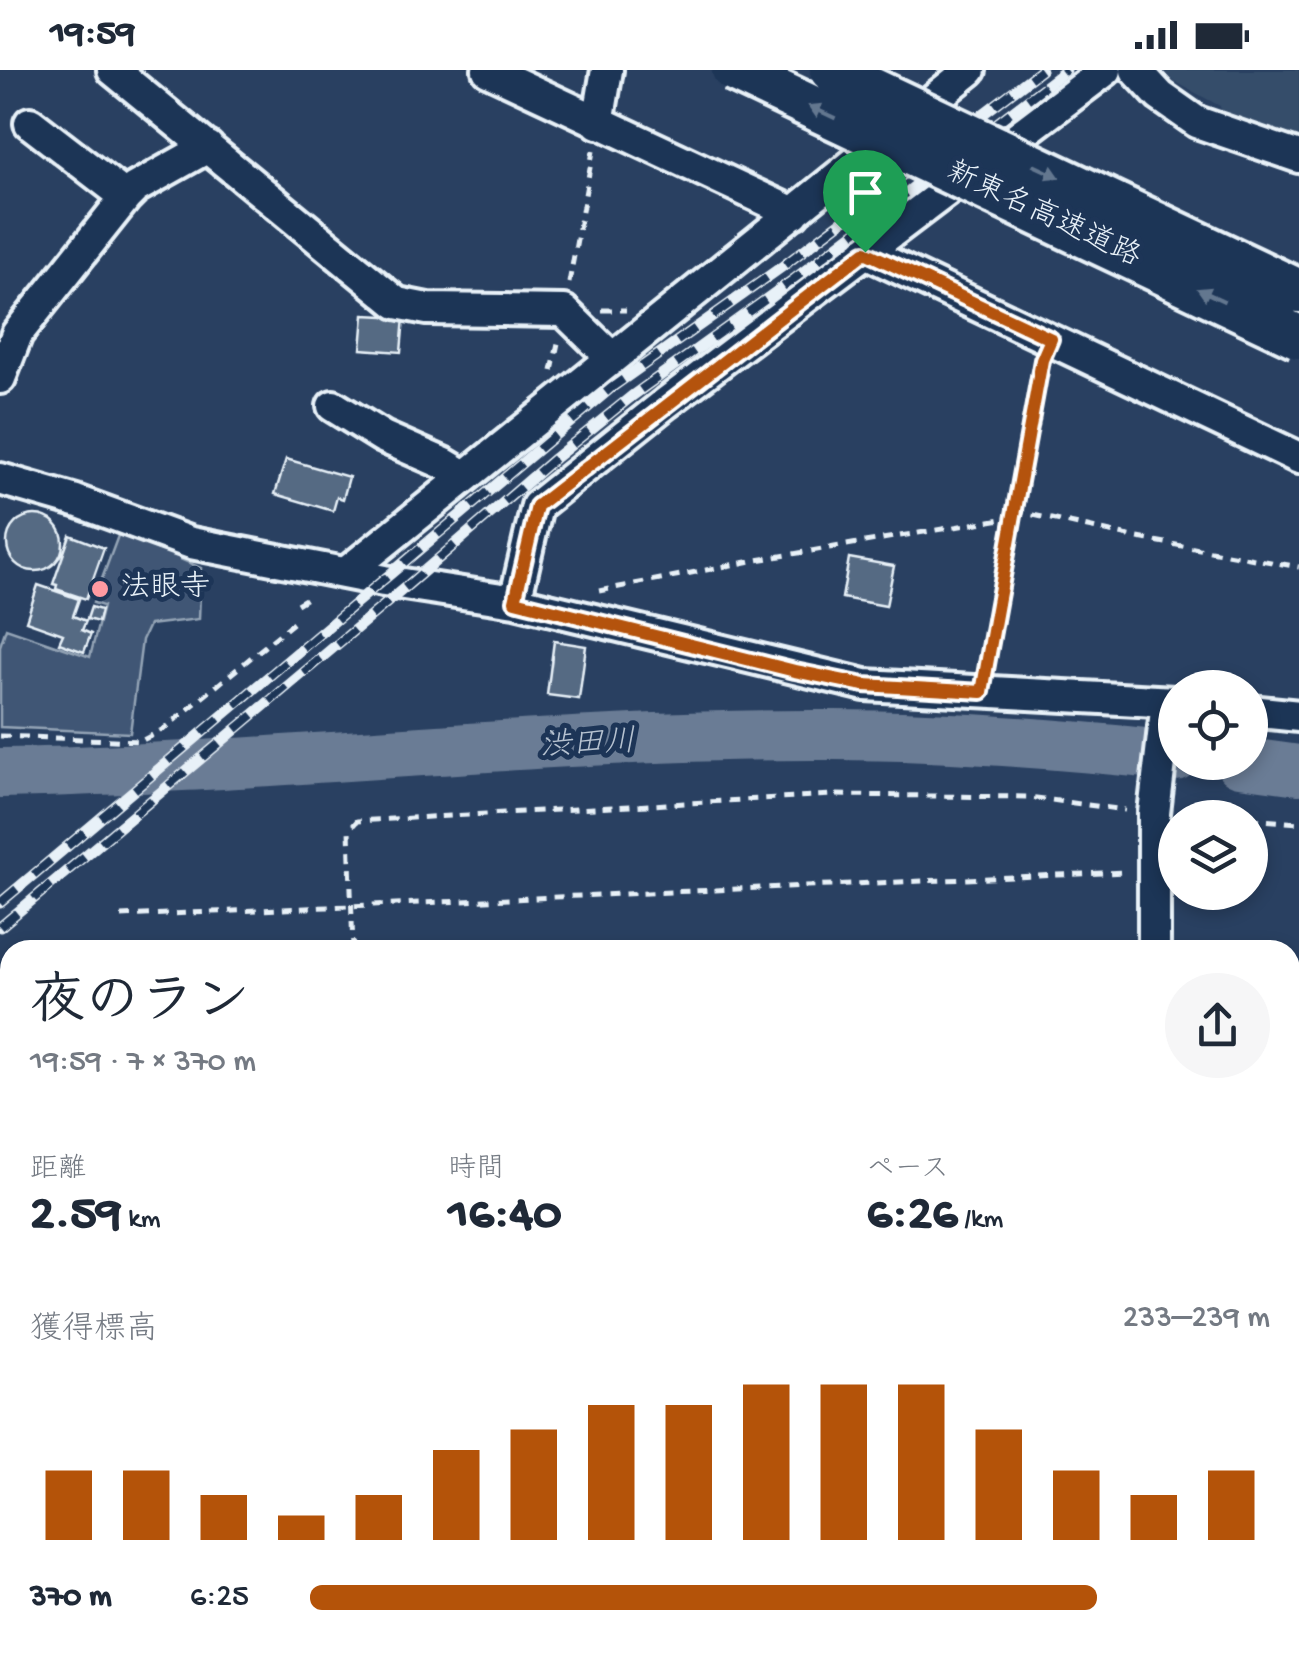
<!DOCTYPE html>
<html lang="ja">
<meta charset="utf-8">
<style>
:root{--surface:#fff;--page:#f6f6f7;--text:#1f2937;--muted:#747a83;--accent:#b45309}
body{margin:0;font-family:"Gochi Hand","Klee One",sans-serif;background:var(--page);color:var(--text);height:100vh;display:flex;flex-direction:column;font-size:38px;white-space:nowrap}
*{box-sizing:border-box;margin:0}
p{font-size:32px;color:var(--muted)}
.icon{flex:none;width:55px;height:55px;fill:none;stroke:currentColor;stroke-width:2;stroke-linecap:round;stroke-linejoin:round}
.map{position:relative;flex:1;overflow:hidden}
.side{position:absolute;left:0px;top:870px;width:1300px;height:718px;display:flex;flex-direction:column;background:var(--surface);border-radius:30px 30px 0 0;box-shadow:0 5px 15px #0003}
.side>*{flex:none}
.buttons{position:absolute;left:1158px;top:600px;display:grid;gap:20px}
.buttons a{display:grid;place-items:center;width:110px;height:110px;border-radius:50%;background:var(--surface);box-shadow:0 5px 15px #0003;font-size:50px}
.pin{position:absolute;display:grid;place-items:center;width:85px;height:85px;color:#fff;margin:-102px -42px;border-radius:50% 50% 50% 0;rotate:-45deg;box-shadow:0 0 10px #0007}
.pin .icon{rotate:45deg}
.round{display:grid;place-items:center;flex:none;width:105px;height:105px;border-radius:52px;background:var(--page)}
.summary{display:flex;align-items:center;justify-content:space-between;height:170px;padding:0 30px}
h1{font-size:55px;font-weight:700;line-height:75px}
.metrics{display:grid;grid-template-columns:repeat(3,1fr);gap:15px;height:170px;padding:10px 30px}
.metrics div{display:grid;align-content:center}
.metrics b{font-size:50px;font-weight:700}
.metrics small{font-size:28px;font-weight:400}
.metrics p{font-size:28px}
.chart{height:280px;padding:20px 30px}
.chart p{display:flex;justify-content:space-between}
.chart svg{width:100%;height:180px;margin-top:10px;stroke:var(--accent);stroke-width:6}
ul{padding:0 30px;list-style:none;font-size:32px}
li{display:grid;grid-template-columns:160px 120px 1fr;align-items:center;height:75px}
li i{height:25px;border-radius:12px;background:var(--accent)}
.status{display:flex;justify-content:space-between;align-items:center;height:70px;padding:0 50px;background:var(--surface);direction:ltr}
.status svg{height:28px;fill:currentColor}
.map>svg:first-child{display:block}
.built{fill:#364d6b}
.green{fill:#415774;stroke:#94a4b6;stroke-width:2.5}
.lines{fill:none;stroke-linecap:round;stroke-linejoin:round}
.river{stroke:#6b7c95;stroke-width:50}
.building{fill:#556a83;stroke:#e8f1f8;stroke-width:2.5}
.minor-casing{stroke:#e8f1f8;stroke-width:38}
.path{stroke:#e8f1f8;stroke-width:5;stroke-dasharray:10 8;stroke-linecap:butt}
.minor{stroke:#1d3557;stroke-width:30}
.rail-casing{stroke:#e8f1f8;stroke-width:11}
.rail{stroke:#1d3557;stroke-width:8;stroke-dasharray:22;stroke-linecap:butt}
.highway-bridge-casing{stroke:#e8f1f8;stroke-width:50;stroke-linecap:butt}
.highway-bridge{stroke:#1d3557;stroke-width:42}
.oneway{fill:#64778f}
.route-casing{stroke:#fff;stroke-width:20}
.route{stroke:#b45309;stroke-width:12}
.poi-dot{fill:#ff9aa2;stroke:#1d3557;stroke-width:4}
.labels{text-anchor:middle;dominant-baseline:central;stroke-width:10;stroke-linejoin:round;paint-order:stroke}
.street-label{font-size:30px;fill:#e8f1f8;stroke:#1d3557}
.poi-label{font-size:30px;fill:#e8f1f8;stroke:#1d3557;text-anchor:start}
.water-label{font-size:32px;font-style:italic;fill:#b6c2d0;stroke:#1d3557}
</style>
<div class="status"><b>19:59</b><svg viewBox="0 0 49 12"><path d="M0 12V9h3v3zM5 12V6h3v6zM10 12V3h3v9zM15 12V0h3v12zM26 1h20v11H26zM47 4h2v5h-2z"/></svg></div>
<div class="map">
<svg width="1299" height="1587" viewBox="0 0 1299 1587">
<rect width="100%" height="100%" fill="#294061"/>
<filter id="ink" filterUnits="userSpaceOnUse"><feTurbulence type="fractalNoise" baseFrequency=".01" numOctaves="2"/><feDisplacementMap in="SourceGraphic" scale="20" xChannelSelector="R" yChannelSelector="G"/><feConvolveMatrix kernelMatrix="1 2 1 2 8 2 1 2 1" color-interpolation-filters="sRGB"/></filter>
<g filter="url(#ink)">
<!-- built -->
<path class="built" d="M1163 0H1299V69L1244 59 1222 45 1220 36 1172 10Z"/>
<!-- green -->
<path class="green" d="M119 463 180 485V489L201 498 199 549 149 555 142 570 130 663 0 657V576L6 558 90 587 103 536 93 533Z"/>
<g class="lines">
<!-- river -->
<path class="river" d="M1240 692 1299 700
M0 703C278 698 556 663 834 665 948 665 1062 674 1175 686"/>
</g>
<!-- building -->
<path class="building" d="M364 245 404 247 401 282 361 279Z
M286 389 349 407 343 429 337 427 333 441 275 424Z
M7 473a28 28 0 1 1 56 0a28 28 0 1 1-56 0Z
M70 465 104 478 86 529 56 519 57 515 53 514Z
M849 488 894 496 886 536 842 528Z
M38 515 79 529 73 546 86 551 82 560 91 564 84 582 59 573 63 564 26 551Z
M91 537 101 540 98 552 87 549Z
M554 571 586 576 579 629 547 625Z"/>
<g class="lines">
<!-- minor casing -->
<g class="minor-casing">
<path id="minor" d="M113 0 397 233 427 239 564 241 611 287
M488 0 794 143
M1136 0 1160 26 1197 52 1299 87
M30 53 126 127
M598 53 607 0
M865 182 1299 388
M0 308 17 264 126 127 135 118 208 77
M333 336 383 367 445 394 465 406
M0 409 76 431 191 473 384 511 515 531 865 615 1175 632
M346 503 970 0
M515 531 537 436 666 333 1106 0
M1250 641 1299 646
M1154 880V743L1167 632
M1175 1578V1587"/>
</g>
<!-- path -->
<path class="path" d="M569 213 593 81
M602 240H626
M552 301 558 273
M1015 441 1138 468 1299 497
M599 521 757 490 1014 447
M297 534 310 526
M987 595 1042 296
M0 666 141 671 164 659 293 553
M1181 745 1218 748
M1250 749 1299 753
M121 846 1127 802
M353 880 349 760 357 751 833 725 1029 727 1125 740
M383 1578V1587"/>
<!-- minor -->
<use href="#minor" class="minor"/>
<!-- rail casing -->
<g class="rail-casing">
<path id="rail" d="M0 833 611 318 783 196 1041 0
M0 857 408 515 555 388 632 326 794 209 1066 0"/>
</g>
<!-- rail -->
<use href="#rail" class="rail"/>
<!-- highway-bridge casing -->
<g class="highway-bridge-casing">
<path id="highway-bridge" d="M733 0 1299 267
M831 0 1299 221"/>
</g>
<!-- highway-bridge -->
<use href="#highway-bridge" class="highway-bridge"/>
</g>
<!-- one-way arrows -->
<defs><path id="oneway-solid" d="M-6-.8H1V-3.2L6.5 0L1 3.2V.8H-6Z" transform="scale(2.5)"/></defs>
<g class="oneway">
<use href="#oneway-solid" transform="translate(822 42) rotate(-155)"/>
<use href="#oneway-solid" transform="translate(1046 101) rotate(25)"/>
<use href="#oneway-solid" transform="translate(1211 225) rotate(-155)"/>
</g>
</g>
<g class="lines" filter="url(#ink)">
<!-- route casing -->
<g class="route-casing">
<path id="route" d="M865 182 1051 269 1042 290 982 622 864 615 795 601 515 531 537 436Z"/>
</g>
<!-- route -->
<use href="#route" class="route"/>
</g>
<!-- markers -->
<circle class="poi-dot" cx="100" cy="519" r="10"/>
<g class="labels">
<!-- street labels -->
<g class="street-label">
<text transform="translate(1043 146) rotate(25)">新東名高速道路</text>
</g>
<!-- poi labels -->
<g class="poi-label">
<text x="120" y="519">法眼寺</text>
</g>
<!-- water labels -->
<g class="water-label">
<text transform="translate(588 676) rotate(-3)">渋田川</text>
</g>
</g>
</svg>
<div class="buttons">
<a><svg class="icon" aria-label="locate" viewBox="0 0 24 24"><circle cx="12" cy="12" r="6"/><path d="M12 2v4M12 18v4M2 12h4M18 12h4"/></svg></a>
<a><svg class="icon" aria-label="layers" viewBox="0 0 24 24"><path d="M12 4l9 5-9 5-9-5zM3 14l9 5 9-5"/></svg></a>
</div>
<div class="pin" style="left:865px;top:182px;background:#1e9e55"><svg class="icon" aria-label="arrive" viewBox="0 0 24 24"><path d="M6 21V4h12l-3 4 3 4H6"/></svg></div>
<section class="side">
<div class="summary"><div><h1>夜のラン</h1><p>19:59 · 7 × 370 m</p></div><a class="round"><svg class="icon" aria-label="share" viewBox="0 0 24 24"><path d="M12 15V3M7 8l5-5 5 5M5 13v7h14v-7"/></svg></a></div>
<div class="metrics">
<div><p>距離</p><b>2.59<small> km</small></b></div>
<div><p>時間</p><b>16:40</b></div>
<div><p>ペース</p><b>6:26<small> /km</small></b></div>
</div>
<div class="chart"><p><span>獲得標高</span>233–239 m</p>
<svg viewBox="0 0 160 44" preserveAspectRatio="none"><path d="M5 44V27M15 44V27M25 44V33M35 44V38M45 44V33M55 44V22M65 44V17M75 44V11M85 44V11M95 44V6M105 44V6M115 44V6M125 44V17M135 44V27M145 44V33M155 44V27"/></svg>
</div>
<ul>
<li><b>370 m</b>6:25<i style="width:82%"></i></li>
</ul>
</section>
</div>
